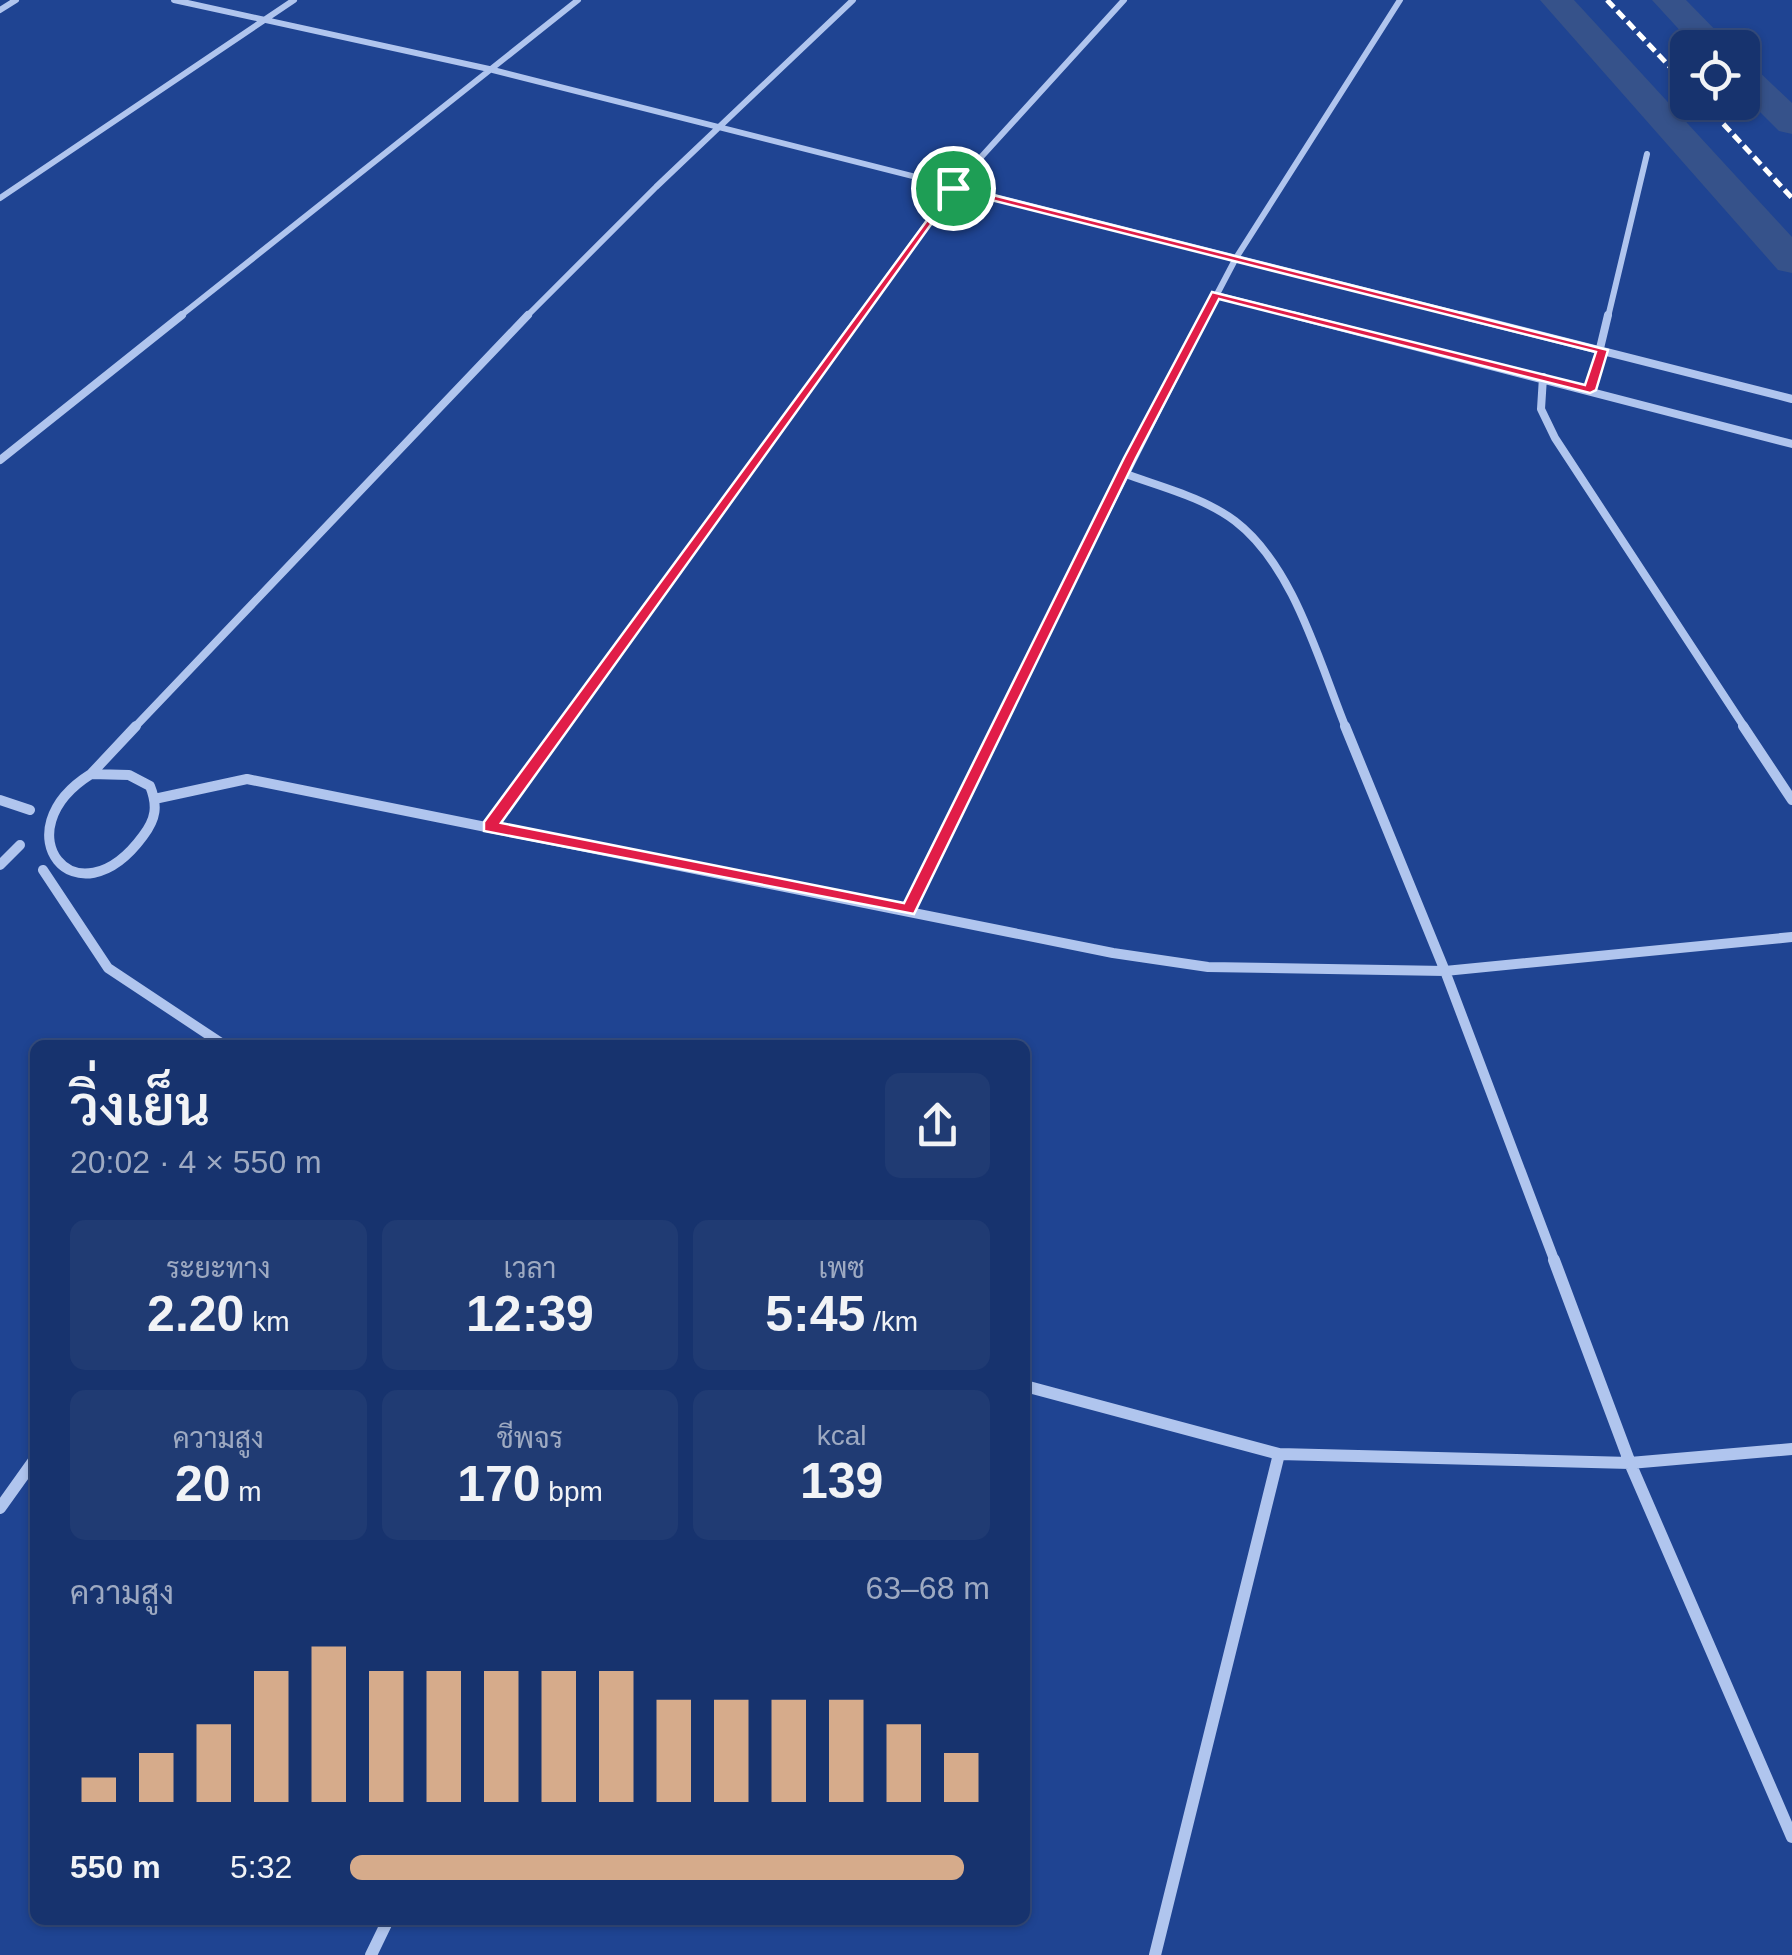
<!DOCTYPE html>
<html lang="th">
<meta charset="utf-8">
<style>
:root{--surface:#17336e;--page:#203b73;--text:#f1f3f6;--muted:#9eaac2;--line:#364e81;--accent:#d6ab8b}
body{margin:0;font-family:Arial,Sarabun,sans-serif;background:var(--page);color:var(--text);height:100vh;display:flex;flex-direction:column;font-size:38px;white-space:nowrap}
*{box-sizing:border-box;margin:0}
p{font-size:32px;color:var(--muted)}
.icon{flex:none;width:55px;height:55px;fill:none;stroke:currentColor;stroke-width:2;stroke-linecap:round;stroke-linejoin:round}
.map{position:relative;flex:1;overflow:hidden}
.panel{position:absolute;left:30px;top:1040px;width:1000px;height:885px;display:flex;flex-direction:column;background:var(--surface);border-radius:15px;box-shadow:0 2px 8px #0004,0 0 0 2px var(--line)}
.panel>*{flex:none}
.tools{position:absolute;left:1670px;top:30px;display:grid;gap:20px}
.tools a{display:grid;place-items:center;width:90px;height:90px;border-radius:15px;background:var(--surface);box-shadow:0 2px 8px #0004,0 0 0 2px var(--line);font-size:50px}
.pin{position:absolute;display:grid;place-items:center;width:85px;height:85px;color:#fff;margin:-42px;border:5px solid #fff;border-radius:50%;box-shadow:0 2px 10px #0007}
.round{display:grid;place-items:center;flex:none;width:105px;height:105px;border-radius:15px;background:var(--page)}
.overview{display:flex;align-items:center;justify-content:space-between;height:170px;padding:0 40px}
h1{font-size:55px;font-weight:600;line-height:75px}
.stats{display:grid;grid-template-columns:repeat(3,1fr);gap:15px;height:170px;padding:10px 40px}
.stats div{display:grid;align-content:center;border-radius:15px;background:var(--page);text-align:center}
.stats b{font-size:50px;font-weight:600}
.stats small{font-size:28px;font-weight:400}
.stats p{font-size:28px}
.chart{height:280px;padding:20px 40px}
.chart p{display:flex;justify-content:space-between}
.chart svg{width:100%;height:180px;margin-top:10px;stroke:var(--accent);stroke-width:6}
ul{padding:0 40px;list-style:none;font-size:32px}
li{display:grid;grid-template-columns:160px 120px 1fr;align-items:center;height:75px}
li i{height:25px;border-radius:12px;background:var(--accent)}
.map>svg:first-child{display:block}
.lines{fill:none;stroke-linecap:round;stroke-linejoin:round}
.canal{fill:#36528a;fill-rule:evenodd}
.minor-far3{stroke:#b0c5ee;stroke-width:6}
.minor-far2{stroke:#b0c5ee;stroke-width:8}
.minor-far1{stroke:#b0c5ee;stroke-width:10}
.minor{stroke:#b0c5ee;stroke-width:12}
.rail{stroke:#fff;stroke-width:5;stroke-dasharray:10 5;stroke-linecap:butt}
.route{fill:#e11d48;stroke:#fff;stroke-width:2.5;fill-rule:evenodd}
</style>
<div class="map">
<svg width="1792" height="1955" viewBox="0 0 1792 1955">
<rect width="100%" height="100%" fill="#1f4492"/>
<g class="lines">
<!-- canal -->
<path class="canal" d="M1540 0H1574L1792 237V273L1778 270Z
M1652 0H1686L1733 48H1696Z
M1742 64 1754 67 1792 103V134L1779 131 1742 94Z"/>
<!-- minor-far3 -->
<path class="minor-far3" d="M174 0 489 69 1470 317
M0 10 16 0
M0 198 294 0
M1216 295 1303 317
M179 317 578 0
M526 317 656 187 853 0
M859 317 953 188 1124 0
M1205 317 1236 258 1400 0
M1608 317 1647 154"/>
<!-- minor-far2 -->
<path class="minor-far2" d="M1293 315 1792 444
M1460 315 1792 399
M1543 377 1541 409 1555 438 1745 728
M1590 390 1608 315
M0 460 182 315
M1123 473C1161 487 1203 497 1235 521 1294 566 1319 662 1346 728
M134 728 528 315
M561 728 861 315
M997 728 1206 315"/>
<!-- minor-far1 -->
<path class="minor-far1" d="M1345 726 1445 971 1555 1262
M1743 726 1792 800
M91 774 129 775 150 786C158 806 156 819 143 836 76 927 0 831 91 774Z
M91 774 136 726
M159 798 247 779 1113 953 1208 967 1445 971 1792 937
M0 800 30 810
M490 827 563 726
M0 865 20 845
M43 870 108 968 224 1045
M908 910 999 726"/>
<!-- minor -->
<path class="minor" d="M1554 1260 1630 1463 1792 1837
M1025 1386 1279 1454 1630 1463 1792 1449
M0 1508 35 1459
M371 1955 388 1920
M1155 1955 1279 1454"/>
<!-- rail -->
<path class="rail" d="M1607 0 1688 86
M1703 102 1792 198"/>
</g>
<!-- route -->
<path class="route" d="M953 185 1608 350 1596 390 1590 393 1219 299 1136 458 914 914 484 831V822ZM955 191 1596 352 1585 385 1212 292 1124 458 904 903 501 823Z"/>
</svg>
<div class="tools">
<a><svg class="icon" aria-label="locate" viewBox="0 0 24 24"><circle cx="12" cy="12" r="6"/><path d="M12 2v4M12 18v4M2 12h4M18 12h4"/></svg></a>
</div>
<div class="pin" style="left:953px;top:188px;background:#1e9e55"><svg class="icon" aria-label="arrive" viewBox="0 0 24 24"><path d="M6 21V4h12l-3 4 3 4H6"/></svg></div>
<section class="panel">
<div class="overview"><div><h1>วิ่งเย็น</h1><p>20:02 · 4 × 550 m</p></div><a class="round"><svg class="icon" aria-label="share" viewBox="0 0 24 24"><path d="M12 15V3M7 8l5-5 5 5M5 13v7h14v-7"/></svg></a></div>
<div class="stats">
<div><p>ระยะทาง</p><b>2.20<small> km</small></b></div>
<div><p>เวลา</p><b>12:39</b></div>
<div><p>เพซ</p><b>5:45<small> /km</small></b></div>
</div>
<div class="stats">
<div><p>ความสูง</p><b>20<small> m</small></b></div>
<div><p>ชีพจร</p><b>170<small> bpm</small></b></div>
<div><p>kcal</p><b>139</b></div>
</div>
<div class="chart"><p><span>ความสูง</span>63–68 m</p>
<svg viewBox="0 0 160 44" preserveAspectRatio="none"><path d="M5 44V38M15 44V32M25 44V25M35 44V12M45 44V6M55 44V12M65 44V12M75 44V12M85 44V12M95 44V12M105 44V19M115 44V19M125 44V19M135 44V19M145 44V25M155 44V32"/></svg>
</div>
<ul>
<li><b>550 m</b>5:32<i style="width:96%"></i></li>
</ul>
</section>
</div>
